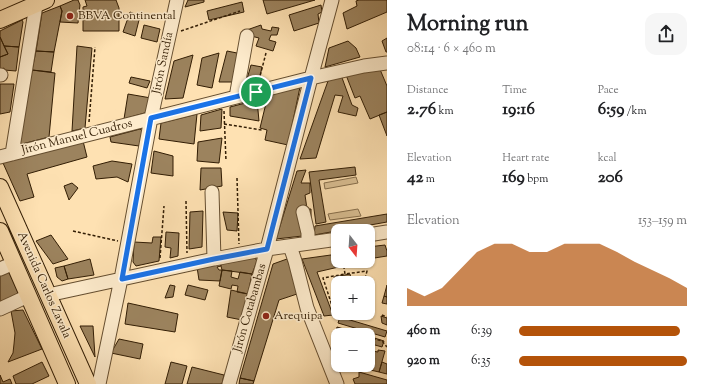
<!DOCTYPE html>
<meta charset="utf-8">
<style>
:root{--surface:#fff;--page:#f6f6f6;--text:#202124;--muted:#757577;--accent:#b45309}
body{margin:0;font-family:"Sorts Mill Goudy",serif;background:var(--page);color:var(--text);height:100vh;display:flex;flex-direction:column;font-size:15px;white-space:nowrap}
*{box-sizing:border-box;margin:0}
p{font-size:13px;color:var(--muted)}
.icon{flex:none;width:22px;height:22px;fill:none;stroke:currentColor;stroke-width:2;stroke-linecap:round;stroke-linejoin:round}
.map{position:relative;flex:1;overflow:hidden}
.drawer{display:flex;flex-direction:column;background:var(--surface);width:320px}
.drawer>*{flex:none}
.needle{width:26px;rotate:163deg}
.buttons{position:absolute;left:331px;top:224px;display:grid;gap:8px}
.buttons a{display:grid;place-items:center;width:44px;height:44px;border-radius:8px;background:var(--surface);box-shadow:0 1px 3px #0004;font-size:20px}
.pin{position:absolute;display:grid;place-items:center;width:34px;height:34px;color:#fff;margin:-17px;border:2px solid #fff;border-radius:50%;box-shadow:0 1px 4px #0007}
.round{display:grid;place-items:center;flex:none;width:42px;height:42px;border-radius:12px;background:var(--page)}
.headline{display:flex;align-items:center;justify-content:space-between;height:68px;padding:0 20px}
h1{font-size:22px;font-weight:700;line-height:30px}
.stats{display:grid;grid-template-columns:repeat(3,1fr);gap:6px;height:68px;padding:4px 20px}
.stats div{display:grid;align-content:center}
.stats b{font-size:17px;font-weight:700}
.stats small{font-size:11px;font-weight:400}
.stats p{font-size:11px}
.chart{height:112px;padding:8px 20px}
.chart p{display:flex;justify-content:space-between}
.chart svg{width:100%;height:72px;margin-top:4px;fill:var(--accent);opacity:.7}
ul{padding:0 20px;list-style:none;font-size:13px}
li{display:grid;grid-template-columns:64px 48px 1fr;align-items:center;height:30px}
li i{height:10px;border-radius:5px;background:var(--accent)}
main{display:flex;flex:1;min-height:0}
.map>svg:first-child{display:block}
.green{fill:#dbc094;stroke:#866e4c}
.building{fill:#9c835e;stroke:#321d04}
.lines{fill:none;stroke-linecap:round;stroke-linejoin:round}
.minor-casing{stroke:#654e30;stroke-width:15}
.major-casing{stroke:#321d04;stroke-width:18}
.path{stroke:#321d04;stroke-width:1.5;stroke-dasharray:3 2;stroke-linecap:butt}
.minor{stroke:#feeccd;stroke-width:13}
.major{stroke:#fee1b2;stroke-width:16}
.route-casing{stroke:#fff;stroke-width:8}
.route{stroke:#1a73e8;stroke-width:5}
.poi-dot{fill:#8f2418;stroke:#feeccd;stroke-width:1.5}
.labels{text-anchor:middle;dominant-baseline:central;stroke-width:3;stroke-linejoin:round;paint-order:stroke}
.poi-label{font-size:12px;fill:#321d04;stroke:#feeccd;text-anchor:start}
.street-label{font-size:12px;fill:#321d04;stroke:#feeccd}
</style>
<main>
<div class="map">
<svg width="387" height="384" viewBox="0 0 387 384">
<rect width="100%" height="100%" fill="#fee1b2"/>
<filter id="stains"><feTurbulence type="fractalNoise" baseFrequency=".005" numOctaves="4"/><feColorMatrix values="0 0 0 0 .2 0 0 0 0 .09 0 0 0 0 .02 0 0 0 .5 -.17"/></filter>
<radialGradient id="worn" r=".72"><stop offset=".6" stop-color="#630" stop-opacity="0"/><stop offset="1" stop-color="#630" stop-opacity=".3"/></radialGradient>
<!-- green -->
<path class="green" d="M356 177 358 183 325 189 324 183Z
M358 209 361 216 330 220 328 214Z"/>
<!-- building -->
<path class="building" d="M74 0H78L80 5 78 23 60 22 62 11 60 6Z
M85 0H116L119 8V31H83V7L87 6Z
M188 0H204V2L185 7Z
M263 0H315L267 14Z
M359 0H387V12L347 29 343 13 357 6 356 1Z
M242 2 244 12 209 20 207 11Z
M321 5 322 12 318 14 319 23 294 31 289 15Z
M60 6 62 11 54 52 36 51 42 13Z
M130 12 140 16 135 36 123 32Z
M22 20 23 22 19 47 4 46 0 37V31Z
M144 25 160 29 157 42 141 38Z
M261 25 262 29 271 31 272 27 279 28 277 35H271L269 40 276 42 273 51 256 46 259 38 243 34 244 31Z
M0 37 8 54 0 57Z
M387 38V52H386L382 41Z
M348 41 356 48 360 57 325 67 329 48Z
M4 46 19 47 16 71 4 70V68L0 70V57L8 54Z
M77 46 92 48 85 128 72 131Z
M36 51 54 52 51 72 32 70Z
M227 51 242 54 234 82H219Z
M219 53 212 88 197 85 202 58Z
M193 55 183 98 165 99 174 61Z
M251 65 262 67 259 81 247 79Z
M379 67 387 86V112L370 119 360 96 355 98 346 75Z
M32 70 55 73 49 137 22 144 19 142Z
M341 75 352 105 358 108 356 116 338 112 343 96 335 95 316 158 300 159 328 81Z
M131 77 150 81 147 88 129 83Z
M0 84H14L10 112 0 114Z
M300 87 288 145 265 140 267 130 260 128 268 95Z
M128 94 151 98 148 112 124 119Z
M257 100 259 121 230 116V107Z
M222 109 221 128 200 131 201 115Z
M387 112V136L379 115Z
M197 114 194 144 159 139 161 123Z
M140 129 143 131 139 146 111 142 110 137Z
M222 138 219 163 197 161 198 142Z
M83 141 87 157 27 174 34 197 20 201 3 163Z
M154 151 173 156V176L151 173Z
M112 161 132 164 128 182 117 177 96 179 93 166Z
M355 167 356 175 319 180 326 222 316 224 309 172Z
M201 168H221L222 186 200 190Z
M306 170 301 183H310V193L305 195 307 209H311V235L276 239 297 171Z
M72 183 78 188 69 200 64 186Z
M203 211 202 247 189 249 190 212Z
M223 212 238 213 237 231 227 230Z
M387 214V222L314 235 315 226Z
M166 232 179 233 178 256 170 258 171 248 165 247Z
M51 235 68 259 53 264 36 241Z
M153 237H161L159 261 136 266 133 262 134 242 152 243Z
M385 245 387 251V256L368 259V247Z
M338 254V261H341L343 266 317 272 333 315 324 316 302 259Z
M253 255 257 261 252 274 222 270 220 262Z
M90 259 94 275 68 279 64 266Z
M287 259 300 293 279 300 254 381 240 378 273 264Z
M220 262 221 266 217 267 219 270H222L220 281 199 280 197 267Z
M64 266 68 279 62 281 57 277 55 268Z
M8 269 20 294 0 304V273Z
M222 270 232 271 231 277 238 279 240 272 252 274 248 294 237 292 238 286 232 285 231 289 219 286Z
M350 274 352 283H338V289H337L334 277Z
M170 285 175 286 173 297 165 298Z
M188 285 208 290 205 300 185 295Z
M387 285V297L384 296Z
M231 290 248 294 242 320 227 317Z
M384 296 387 297V304L382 303Z
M128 303 178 314 175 332 125 324Z
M23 310 42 349 8 362 13 353 14 344 15 333 11 311Z
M381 316 387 318V325L382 323Z
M340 317 387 331 385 337 338 323Z
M80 326H93L95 357Z
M337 327 364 335H341L335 333Z
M368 336 384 341 382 347 368 343Z
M119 339 143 344 140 359 111 353Z
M368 347 373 349 372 351 378 352V350L385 351 379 372 362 368 360 371 350 368 349 365H368Z
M42 362 49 376 32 384H16L13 376Z
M171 362 187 366 182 384H165Z
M382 362 387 364V374L379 372Z
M192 367 224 375 222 384H187Z
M359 372 387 380V384H355L353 379 359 377Z
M0 375 3 382 10 379 12 384H0Z
M240 378 254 381 253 384H239Z"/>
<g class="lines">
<!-- minor casing -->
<g class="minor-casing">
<path id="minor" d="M0 75H1
M236 97 247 36
M12 154 36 5
M0 157 311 78 364 66 387 63
M212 192 214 259
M303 212 308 233V243
M368 235 387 232
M290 246 295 261 307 308 337 384
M0 269 14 263
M48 295 214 259 267 249 338 239
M0 309 28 296
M99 384 121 279 151 118 177 0
M229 384 267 249 311 78 332 0"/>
</g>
<!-- major casing -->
<g class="major-casing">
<path id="major" d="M0 20 46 0
M0 187 88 384
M0 231 67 384"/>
</g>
<!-- path -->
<path class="path" d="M181 31 240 11
M259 80 266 53
M224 111 226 161
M89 122 95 47
M224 124 262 130
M237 178 239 244
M186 201 187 253
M73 231 118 241
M160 258 164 206
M343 261 345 274 367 271 364 283
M382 315 387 317
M336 318 323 278 345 274
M337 328 362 335
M368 337 382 341 387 347"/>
<!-- minor -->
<use href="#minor" class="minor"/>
<!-- major -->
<use href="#major" class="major"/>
</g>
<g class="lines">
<!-- route casing -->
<g class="route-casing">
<path id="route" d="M311 78 267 249 214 259 122 279 151 118Z"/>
</g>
<!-- route -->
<use href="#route" class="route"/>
</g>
<!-- markers -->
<g class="poi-dot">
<circle cx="70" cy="16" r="4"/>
<circle cx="266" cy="316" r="4"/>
</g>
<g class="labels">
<!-- poi labels -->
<g class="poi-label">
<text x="78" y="16">BBVA Continental</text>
<text x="274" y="316">Arequipa</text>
</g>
<!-- street labels -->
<g class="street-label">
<text transform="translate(163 63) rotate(-78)">Jirón Sandía</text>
<text transform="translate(77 137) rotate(-14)">Jirón Manuel Cuadros</text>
<text transform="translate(44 285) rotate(66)">Avenida Carlos Zavala</text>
<text transform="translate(250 308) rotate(-74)">Jirón Cotabambas</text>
</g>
</g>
<rect width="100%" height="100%" filter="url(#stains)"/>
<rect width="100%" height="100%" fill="url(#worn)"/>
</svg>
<div class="buttons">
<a><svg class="needle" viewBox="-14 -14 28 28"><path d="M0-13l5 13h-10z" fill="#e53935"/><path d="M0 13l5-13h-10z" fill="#757577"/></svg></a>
<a>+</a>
<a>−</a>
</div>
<div class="pin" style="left:256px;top:92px;background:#1e9e55"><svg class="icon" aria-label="arrive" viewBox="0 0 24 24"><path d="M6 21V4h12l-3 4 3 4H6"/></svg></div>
</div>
<section class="drawer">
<div class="headline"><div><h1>Morning run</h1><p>08:14 · 6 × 460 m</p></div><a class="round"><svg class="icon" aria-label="share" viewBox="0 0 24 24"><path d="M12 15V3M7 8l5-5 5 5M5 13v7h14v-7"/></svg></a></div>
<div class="stats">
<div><p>Distance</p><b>2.76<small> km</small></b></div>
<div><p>Time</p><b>19:16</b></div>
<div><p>Pace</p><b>6:59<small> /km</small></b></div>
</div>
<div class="stats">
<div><p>Elevation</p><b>42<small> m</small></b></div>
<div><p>Heart rate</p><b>169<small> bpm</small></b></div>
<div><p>kcal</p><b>206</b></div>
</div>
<div class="chart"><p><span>Elevation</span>153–159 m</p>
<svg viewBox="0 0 160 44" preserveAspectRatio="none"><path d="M0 44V33L10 38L20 33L30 22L40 11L50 6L60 6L70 11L80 11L90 6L100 6L110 6L120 11L130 17L140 22L150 27L160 33V44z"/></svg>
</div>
<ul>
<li><b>460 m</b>6:39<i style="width:96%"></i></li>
<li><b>920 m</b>6:35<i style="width:100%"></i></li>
</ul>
</section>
</main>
